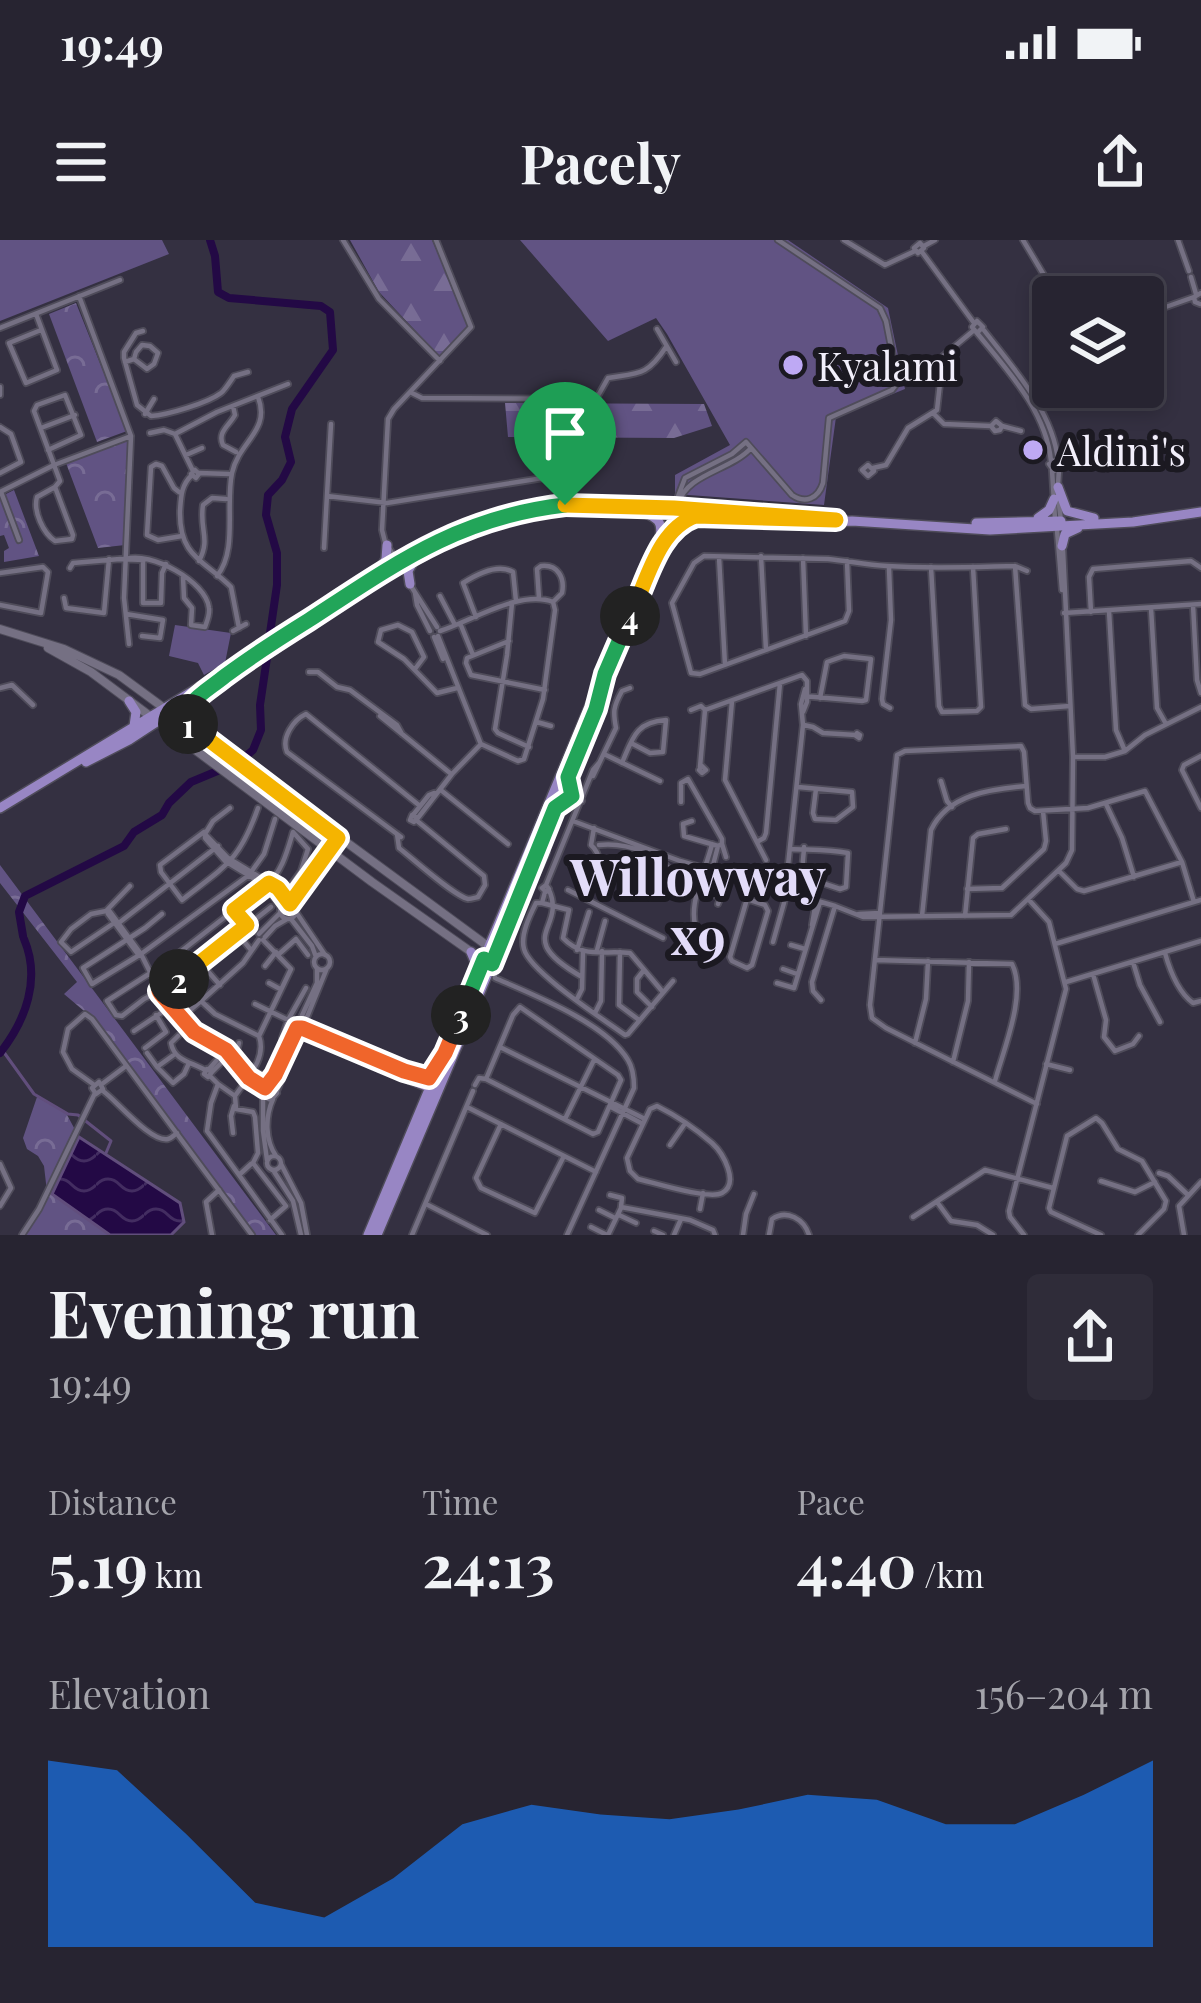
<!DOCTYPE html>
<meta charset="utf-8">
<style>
:root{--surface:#272431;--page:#2f2c39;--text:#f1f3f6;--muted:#a4a4ab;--line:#43414d;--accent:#1a73e8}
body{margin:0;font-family:"Playfair Display",serif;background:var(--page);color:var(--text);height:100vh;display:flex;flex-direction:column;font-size:45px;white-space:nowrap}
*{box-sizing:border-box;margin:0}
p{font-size:39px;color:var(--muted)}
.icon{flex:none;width:66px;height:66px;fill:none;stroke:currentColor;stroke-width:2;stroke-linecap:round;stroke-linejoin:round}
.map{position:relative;height:995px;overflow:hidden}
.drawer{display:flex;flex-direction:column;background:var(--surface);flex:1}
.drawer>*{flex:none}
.tools{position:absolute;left:1032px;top:36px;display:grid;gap:24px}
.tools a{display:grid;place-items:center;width:132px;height:132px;border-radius:12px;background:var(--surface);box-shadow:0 6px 18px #0003,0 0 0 3px var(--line);font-size:60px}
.pin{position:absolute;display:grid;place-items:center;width:102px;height:102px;color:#fff;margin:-123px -51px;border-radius:50% 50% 50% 0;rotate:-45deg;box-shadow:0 0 12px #0007}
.pin .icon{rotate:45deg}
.km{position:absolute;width:60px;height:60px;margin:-30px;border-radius:50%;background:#222;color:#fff;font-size:33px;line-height:60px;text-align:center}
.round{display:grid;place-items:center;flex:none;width:126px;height:126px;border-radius:12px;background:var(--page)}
.head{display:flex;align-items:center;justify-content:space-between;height:204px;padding:0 48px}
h1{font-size:66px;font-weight:700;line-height:90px}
.metrics{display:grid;grid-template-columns:repeat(3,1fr);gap:18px;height:204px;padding:12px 48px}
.metrics div{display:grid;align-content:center}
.metrics b{font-size:60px;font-weight:700}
.metrics small{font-size:33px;font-weight:400}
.metrics p{font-size:33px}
.chart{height:336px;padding:24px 48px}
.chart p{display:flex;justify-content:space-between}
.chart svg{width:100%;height:216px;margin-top:12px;fill:var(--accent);opacity:.7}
.status{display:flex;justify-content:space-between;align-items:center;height:84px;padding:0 60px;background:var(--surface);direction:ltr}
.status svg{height:33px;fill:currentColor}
header{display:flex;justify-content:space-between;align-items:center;height:156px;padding:0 48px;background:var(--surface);font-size:54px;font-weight:700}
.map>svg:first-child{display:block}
.grass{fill:#615383}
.forest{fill:url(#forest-firs)}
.park{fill:url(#park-crowns)}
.water{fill:url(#water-waves);stroke:#614e7c;stroke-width:3}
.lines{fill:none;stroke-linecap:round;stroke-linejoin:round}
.stream{stroke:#614e7c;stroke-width:3}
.river{stroke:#230945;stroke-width:8}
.street-casing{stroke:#4f4c5a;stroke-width:8}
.secondary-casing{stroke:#4f4c5a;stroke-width:10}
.primary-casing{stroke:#4f4c5a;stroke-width:12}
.street{stroke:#757083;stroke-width:4.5}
.secondary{stroke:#757083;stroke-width:8}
.primary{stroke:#9886c4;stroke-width:9}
.street-bridge-casing{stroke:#4f4c5a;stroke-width:8;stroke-linecap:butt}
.street-bridge{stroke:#757083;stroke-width:4.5}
.split-1-casing{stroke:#fff;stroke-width:24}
.split-2-casing{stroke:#fff;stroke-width:24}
.split-3-casing{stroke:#fff;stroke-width:24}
.split-4-casing{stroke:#fff;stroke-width:24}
.split-5-casing{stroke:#fff;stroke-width:24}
.split-1{stroke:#22a559;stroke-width:15}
.split-2{stroke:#f5b400;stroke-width:15}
.split-3{stroke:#f0652b;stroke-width:15}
.split-4{stroke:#22a559;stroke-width:15}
.split-5{stroke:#f5b400;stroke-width:15}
.poi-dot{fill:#bea9f4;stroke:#1b1921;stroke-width:4.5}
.labels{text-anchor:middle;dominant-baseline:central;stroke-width:12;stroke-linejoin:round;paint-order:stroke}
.poi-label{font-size:39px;fill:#f2effb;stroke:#1b1921;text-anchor:start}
.district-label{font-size:51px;font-weight:bold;fill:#e3dcf9;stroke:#1b1921}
</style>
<div class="status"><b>19:49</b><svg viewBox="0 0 49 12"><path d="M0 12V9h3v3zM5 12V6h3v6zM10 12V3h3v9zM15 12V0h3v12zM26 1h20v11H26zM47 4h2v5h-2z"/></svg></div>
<header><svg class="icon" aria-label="menu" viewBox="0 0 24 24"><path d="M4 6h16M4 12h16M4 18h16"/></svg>Pacely<svg class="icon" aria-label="share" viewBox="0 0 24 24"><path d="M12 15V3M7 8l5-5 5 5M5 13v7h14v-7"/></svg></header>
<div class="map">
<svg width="1201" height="995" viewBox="0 0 1201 995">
<defs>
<pattern id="forest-firs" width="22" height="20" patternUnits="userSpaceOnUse" patternTransform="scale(3)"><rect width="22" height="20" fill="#615383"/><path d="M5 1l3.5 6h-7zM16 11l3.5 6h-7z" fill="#786c95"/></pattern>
<pattern id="park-crowns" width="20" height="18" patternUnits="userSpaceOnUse" patternTransform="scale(3)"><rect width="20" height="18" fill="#615383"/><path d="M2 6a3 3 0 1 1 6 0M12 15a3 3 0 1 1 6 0" fill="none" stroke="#786c95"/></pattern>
<pattern id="water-waves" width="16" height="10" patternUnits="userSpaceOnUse" patternTransform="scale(3)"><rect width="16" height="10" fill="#230945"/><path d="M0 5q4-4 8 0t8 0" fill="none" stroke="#432d61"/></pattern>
</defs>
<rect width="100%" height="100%" fill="#343041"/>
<!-- grass -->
<path class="grass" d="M0 0H162L169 14 0 81Z
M520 0H788L888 68 905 149 836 177 824 265 675 254V235L730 205 667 94 656 78 608 101Z
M175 385 231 393 225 423 204 435 198 423 169 416Z"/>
<!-- forest -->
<path class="forest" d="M350 0H432L469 85 439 116 379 52Z
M505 163 704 164 712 186 674 198 508 197Z"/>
<!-- park -->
<path class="park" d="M76 63 127 191 97 202 49 74Z
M126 200H129L125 305 98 308 66 223Z
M14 250 39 316 4 322V311L9 308 4 295 0 296V257Z
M0 625 276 995H252L90 776 64 754 77 742 0 643Z
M37 857 66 873 79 897 53 953 110 995H22L47 952 44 926 38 916 27 909 23 898Z"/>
<!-- water -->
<path class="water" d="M79 897 180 963 184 982 171 995H110L52 954Z"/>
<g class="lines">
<!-- stream -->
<path class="stream" d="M3 811 34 854 68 874 78 875 111 901 106 913"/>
<!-- river -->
<path class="river" d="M210 0 215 16 218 52 229 58 321 66 330 72 333 110 292 169 285 197 291 222 282 240 268 255 266 275 277 313V345L269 400
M23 696 19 672 25 656 124 606 134 592 162 575 169 563 191 542 239 522 253 510 261 490 260 465 268 411
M0 813C26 780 41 739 24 699"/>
<!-- street casing -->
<g class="street-casing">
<path id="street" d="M343 0 379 59 440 121
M844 0 885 25 915 11
M1023 0 1057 57
M1178 0 1189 31
M920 3 924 8 918 13 914 8Z
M924 6 935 0
M922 12 974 83
M1191 37 1196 54
M79 56 131 196 124 358 129 404
M1200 64 1195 62 1194 57 1201 53
M36 74 57 130 26 143 9 103 41 90
M1143 75 1194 57
M977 81 983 87 977 93 972 87Z
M0 88 120 40
M657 89 676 122
M983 89C1013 128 1053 171 1058 221
M143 91 136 93 124 112V118L137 165 151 176C167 175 208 163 221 153 224 151 232 139 234 136L248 132
M977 93C1008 131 1046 171 1051 221
M125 122 134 119 136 112 142 105 150 106 158 113 154 124 147 129 134 119
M0 147V155
M410 152 422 158 591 159 599 154 608 138C639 133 647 136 666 107
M233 166 235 175C229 186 217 192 223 205L236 212
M933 173 944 184 991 186
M145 174 154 159
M1002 186 996 181 991 186 995 191 1000 190 1002 186 1021 191
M0 187 11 194 21 222 0 233
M41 188 75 175
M150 193 164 190 175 194 217 172 288 144
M175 194 193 231
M48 210 81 195 65 155 37 165 34 171 60 241 55 247 73 295 72 299 55 301C43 293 33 271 37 257L55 247
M186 215 202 208
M1055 220 1060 226 1054 231 1049 224Z
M868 225 874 231 868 236 862 230Z
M873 228 886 225 908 188 937 170 943 116 973 91
M195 230 199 234 196 238 191 234Z
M1052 230 1055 279
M199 233 229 234
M192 235C181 245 181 257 180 271 179 317 204 320 231 347L239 388
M1058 245 1059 229
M0 252 54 225 131 196
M1 252 19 300
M179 252 174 248 162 226 156 224 151 227 147 295 158 300 182 296
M327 256 387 263 574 233
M1058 256 1061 281
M678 264C687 233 730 231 751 208
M674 267 685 238 732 214 746 202 792 255C805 264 818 259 823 243L829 178 892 150 898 142 886 81 880 68 778 0
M1057 290 1062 350
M324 308 331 184
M761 316 766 410
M719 317 725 425
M803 318 806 396
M126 319C150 311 206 341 209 368 210 375 207 381 205 387L191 385 192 368 184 358 183 337
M143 320V363H161L162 333 166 324
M199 321C211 298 199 290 203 265L212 258 226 259
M847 321 849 371 845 381 700 434 691 433 672 363 694 323 704 316 828 319C848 321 867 325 887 326 930 329 973 327 1015 326L1027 331
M398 322 385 302 382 290 388 179 394 169 471 87 436 0
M1015 326 1025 465 1031 469 1070 466
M931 327 939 466 942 472 977 471 981 467 973 327
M70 328 73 323 120 319 144 320
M889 328 891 380 882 459 883 464 890 468
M0 333 43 327 48 332 41 373 0 365
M217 336C238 310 225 266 232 233 239 201 271 191 258 157
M409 343 437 387
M415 353 417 365 430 391
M440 356 454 383
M64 358 66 368 104 373 109 319
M539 358 537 329 541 326C558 324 565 338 562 353L553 362
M512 363 507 415 495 489 498 493 529 507
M1193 365 1197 440 1201 453
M1151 368 1157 468 1166 484
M1109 371 1116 490 1125 511
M1091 372 1089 337 1093 329 1191 321 1201 328
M1064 373 1201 364
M126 374 163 380 160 398 142 396
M476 377 463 343C477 334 498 323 513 332L516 361
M460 383 473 415
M233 391 246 384
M440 391C471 381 521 349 553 362
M438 396 480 502
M434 397 443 419
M509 401 467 418 466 423 471 435 545 450
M415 429 424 417 412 392 398 385 381 390 378 402 404 419 437 453 457 448
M309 432H318L337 447 350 450 397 485 402 494
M0 448 12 445 33 465
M803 456 862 461 866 460 871 419 844 416 827 422 820 458
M732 461 725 540 766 620
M691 470 701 466 705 470 700 527
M705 470 802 435 807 441V462L803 472
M380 476 450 533
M537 482 551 486
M804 485 813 487 823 493 856 495
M857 493 860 495 859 498 856 496Z
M481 504 518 521 524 519 543 459 555 370 553 362
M606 515 660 541
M1201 516 1184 525 1182 530 1201 568
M1073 517H1105L1125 511 1145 495 1201 467
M622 523C633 497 636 482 666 480L663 512 650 513 631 503
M702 526 706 530 702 533 699 530Z
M593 536 616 488C613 472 613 467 622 451L630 448
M941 541 947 561 952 567
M798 547 852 552 853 567 836 580 815 579 813 573 816 549
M442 551 508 604
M560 551 582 561
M681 562V543L688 539 722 599V604L718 606 684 596 683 584 692 581
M1106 564 1122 598 1134 637
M412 575 417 578 414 582 410 580Z
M413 575 429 555 434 553
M417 579 452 534 481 504
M573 581 680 621 835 666 863 677 1011 675 1066 623 1072 610 1073 517 1063 310
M204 592 160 625 161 632 182 660C225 626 239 622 258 568
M205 594 228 618 278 648 289 664
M205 594V598L225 621 266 646 281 668
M205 594 213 581 230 568
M397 594 399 608C412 618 454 656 468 659 471 659 474 658 478 657L485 645 484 636 416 580
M401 597 287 512C281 498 293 480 306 474L420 566
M757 602 764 598 766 593 780 443
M722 604 726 617
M599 605C627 602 664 615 678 640
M791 609C810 610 828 609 848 613L846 647 840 649 804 637 802 630 804 609V607
M712 629 718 606
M1059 631 1077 649 1084 651 1182 622
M546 645 593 530 599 523
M546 645 549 649 546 652 542 648Z
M967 649 1002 648 1044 609 1046 601 1043 571
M549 650C567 690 511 696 582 737
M568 650 663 698
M699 651 720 657
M545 652 542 663H536C530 675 520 695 524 709 530 732 603 779 625 795L628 794 673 741
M586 659C593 640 608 620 591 605L594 588
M747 659 765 665 768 671 752 725 747 728 732 721 730 717 747 659 749 642
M542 663 569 670 563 698C583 719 603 710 630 713L662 751
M280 671a8 8 0 1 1 16 0a8 8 0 1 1-16 0Z
M290 664 338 598
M718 664 723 650
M295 668 343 602
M108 669 141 714 161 754 188 786
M234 670 166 723 107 761 116 775 122 776 144 759 172 745 271 667
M296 672 325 715
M108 674 137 713
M162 674 145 688 83 728 92 744 141 714 249 635 264 614 275 579
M859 674 880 673
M922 676 931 590C948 554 991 549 1026 546
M965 676 973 598 978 594 1006 589
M291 679 312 706 316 717
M120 682 218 606
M114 683 71 712 61 702 71 689 91 674 106 671 130 646
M247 685 234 670C244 661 257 655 266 646 282 632 287 612 293 592L308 609 301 631 289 648 273 638
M812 685 816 661
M259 694 280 673
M700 696 701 701 706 700V696H700C683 672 706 631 712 604
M265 697 275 686 287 679
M242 699 251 710
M259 700 243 723 201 761 215 774 259 796 291 729 263 700
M773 702 784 663 803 485 801 464 805 449
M1055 704 1201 660
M791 705 805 709
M504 706 547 612
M577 710 589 672
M597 710 605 681
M620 712 619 765 639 780
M1165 713C1170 731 1178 752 1193 763L1201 761
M279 714 296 699 308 715
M314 722a8 8 0 1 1 16 0a8 8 0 1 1-16 0Z
M875 720 1012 724C1027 754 1004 808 995 841
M1133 722 1140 745 1160 782
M265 726 276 712
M205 728 220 745
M494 728 495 738C534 755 606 783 628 820 633 828 634 839 634 848L567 995
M783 729 797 734
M644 730 637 739V752L652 767
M1093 734 1106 780 1104 797 1115 811 1133 804 1139 796
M1066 742 1201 701
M269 743 280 749
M777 743 794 748 820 662
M185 745 201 761 188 772
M158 755 183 789
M174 755 201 732
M577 759 582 749 583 712
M821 760 813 751 812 742 835 666
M255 764 288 780
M595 773 601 761 602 711
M303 787 378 820
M190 788 198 796 226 810 247 835
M134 791 167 769
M186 793 223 813 244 838
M300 793 376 825
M178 796 171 803C174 821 192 822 205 830
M282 798 288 780 306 748
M239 803 237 811 254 831 264 836
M915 803 926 759 928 721
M500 807 645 879
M145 808 166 792 156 775
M147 813 157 827 175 814
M378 820 385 823 383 828 376 826Z
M953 822 968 761 969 722
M1046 824 1070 830
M157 827 173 843 184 834 189 823
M209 829 225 811
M212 832 208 837 204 834 207 829 212 832 226 818
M210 836 218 844 211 863 207 891 239 935
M99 842 103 849 96 854 92 848Z
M93 844 72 829 63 812 68 789 85 774 92 779 252 995
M102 844 126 826
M218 844 235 856C247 838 267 819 259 796
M475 845 479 838 486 839 593 894 598 892 621 840 618 835 520 767 513 775 486 839
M267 846 275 834 317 743V728
M103 851C117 861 151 903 168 899 172 898 174 895 177 893
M277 851 327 728
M235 856 236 869 253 872 255 877 258 913 253 923 286 966 270 980
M264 857 271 860 277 853
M273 859C265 877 265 900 276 916
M1037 864 886 788 872 778 870 765 897 515 905 511 1021 506 1024 512 1028 563 1030 568 1035 571 1088 568 1145 551 1182 622 1194 662
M657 866C675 875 697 890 712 903 723 913 740 943 722 953 709 960 655 943 638 939L630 931 627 918 650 869Z
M467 867 596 932
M611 867 643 884
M565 879 594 820
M501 884 476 938 481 948 535 973 564 916
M233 893 231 876 234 866
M670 905 684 885
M267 923a7 7 0 1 1 14 0a7 7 0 1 1-14 0Z
M267 920 263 891V854L265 848 269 846
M0 924 11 948 0 966
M251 924 239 935 282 995
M281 924 301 963 307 995
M273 930 293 961 301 995
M1159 933 1168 936 1188 955
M1101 941 1135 952 1155 942
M610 955 622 958 621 967
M937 962 951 981 977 985 993 995
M428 965 487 995
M621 967 690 980 713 990 715 995
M700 969 703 953
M599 970 615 978
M619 975 636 983
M913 977 985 930 1053 948
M591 987 607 995
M654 991 663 995
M22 995 39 969 95 853
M212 995 206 962 219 950
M412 995 473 851
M608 995 621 968
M674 995 681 979
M743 995 746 974 754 954
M769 995 772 979C787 969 804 979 809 995
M1024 995 1010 977 1009 971 1066 749 1049 682 1029 660
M1101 995 1051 972 1049 968 1067 896 1096 878 1102 883 1118 909 1142 921 1166 961 1164 969 1138 995
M1184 995 1179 966 1201 942"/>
</g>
<!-- secondary casing -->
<g class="secondary-casing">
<path id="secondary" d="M0 389 64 409 119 435 493 710
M48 408 91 432 372 642 474 714"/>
</g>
<!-- primary casing -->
<g class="primary-casing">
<path id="primary" d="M1058 247 1067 271 1094 278
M643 272C658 278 663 282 660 297
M663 273 718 277
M1038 278 1049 270 1054 259
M830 282 852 281 990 290 1133 282 1201 272
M976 283 1061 281
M1062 306 1065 294 1078 288
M381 328 386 319 387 305
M410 344 408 331 413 322
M342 363 401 327 458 298
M129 461 136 472 134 486
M190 488 186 475 194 460
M86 522 129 500 210 447
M0 568 259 411 398 321 446 296 477 285 529 270 582 264 674 267 836 280
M471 712 479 731
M383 828 431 848
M368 995 591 463 637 364 676 272
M377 995 492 724 602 451"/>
</g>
<!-- street -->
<use href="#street" class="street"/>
<!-- secondary -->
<use href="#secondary" class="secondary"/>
<!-- primary -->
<use href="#primary" class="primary"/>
<!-- street-bridge casing -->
<g class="street-bridge-casing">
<path id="street-bridge" d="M247 835 249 838
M244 838 247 841"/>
</g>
<!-- street-bridge -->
<use href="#street-bridge" class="street-bridge"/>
</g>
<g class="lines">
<!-- split-1 casing -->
<g class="split-1-casing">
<path id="split-1" d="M188 484 186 475 190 465C200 453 213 446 225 436 252 416 280 398 309 380 395 324 459 277 565 265"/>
</g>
<!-- split-2 casing -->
<g class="split-2-casing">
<path id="split-2" d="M179 739 247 685 234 670 269 643 278 648 290 664 338 598 188 484"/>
</g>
<!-- split-3 casing -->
<g class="split-3-casing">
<path id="split-3" d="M179 739 159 751 161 754 194 792 226 810 249 838 265 848 275 835 297 788H302L404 831 429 838 445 813 461 775"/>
</g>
<!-- split-4 casing -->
<g class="split-4-casing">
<path id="split-4" d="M461 775 484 719 492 724 555 568 572 556 568 537 596 469 605 434 630 376"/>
</g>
<!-- split-5 casing -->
<g class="split-5-casing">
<path id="split-5" d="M565 265 674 268 836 280 696 276C657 289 647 343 630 376"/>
</g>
<!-- split-1 -->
<use href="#split-1" class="split-1"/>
<!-- split-2 -->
<use href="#split-2" class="split-2"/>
<!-- split-3 -->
<use href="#split-3" class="split-3"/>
<!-- split-4 -->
<use href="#split-4" class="split-4"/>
<!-- split-5 -->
<use href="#split-5" class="split-5"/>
</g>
<!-- markers -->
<g class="poi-dot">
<circle cx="793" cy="125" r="12"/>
<circle cx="1033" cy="210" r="12"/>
</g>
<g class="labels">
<!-- poi labels -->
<g class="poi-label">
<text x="817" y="125">Kyalami</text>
<text x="1057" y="210">Aldini's</text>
</g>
<!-- district labels -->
<g class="district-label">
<text x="698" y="635">Willowway<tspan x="698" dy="59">x9</tspan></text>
</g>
</g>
</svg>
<div class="tools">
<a><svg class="icon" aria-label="layers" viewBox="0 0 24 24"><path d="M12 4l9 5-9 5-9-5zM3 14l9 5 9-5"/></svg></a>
</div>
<div class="pin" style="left:565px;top:265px;background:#1e9e55"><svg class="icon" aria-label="arrive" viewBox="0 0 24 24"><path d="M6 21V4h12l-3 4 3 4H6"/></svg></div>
<b class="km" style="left:188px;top:484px">1</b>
<b class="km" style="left:179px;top:739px">2</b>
<b class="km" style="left:461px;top:775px">3</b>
<b class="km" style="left:630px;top:376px">4</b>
</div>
<section class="drawer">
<div class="head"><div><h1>Evening run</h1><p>19:49</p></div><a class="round"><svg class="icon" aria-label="share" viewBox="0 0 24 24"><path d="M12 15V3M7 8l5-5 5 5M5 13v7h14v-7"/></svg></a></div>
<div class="metrics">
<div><p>Distance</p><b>5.19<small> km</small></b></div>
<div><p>Time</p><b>24:13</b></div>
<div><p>Pace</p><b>4:40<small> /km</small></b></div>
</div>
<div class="chart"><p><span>Elevation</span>156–204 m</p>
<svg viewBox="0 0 160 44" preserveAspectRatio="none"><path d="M0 44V6L10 8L20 21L30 35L40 38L50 30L60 19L70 15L80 17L90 18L100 16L110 13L120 14L130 19L140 19L150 13L160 6V44z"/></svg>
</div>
</section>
